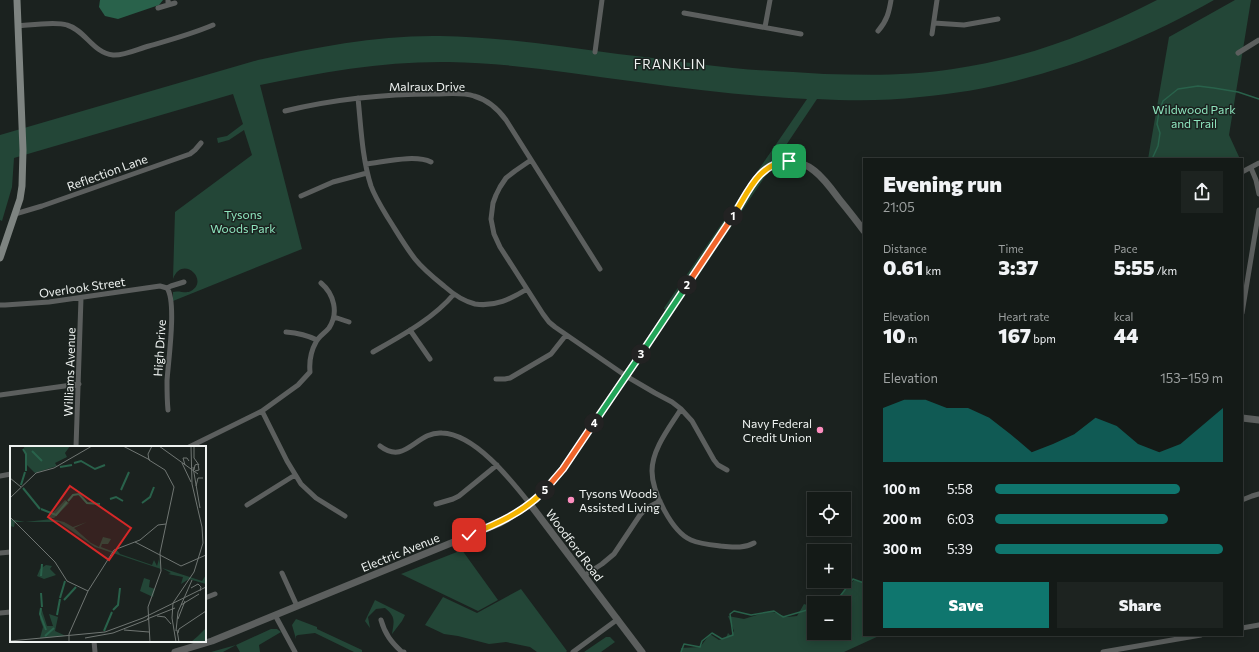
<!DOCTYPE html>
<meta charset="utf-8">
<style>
:root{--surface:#141a17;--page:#1d2320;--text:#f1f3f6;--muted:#9da1a1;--line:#333836;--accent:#0f766e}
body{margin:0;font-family:Commissioner,sans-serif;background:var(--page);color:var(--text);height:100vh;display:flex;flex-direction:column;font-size:15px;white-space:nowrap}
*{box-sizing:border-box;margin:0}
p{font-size:13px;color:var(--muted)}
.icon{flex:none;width:22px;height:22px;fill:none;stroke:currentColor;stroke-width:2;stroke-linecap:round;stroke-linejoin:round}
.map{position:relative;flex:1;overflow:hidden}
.drawer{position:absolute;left:863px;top:158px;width:380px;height:478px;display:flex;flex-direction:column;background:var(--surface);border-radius:0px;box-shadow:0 2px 10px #0003,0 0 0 1px var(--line)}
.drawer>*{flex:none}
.tools{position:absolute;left:807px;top:492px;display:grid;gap:8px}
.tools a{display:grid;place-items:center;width:44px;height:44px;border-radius:0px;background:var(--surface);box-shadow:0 2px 10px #0003,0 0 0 1px var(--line);font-size:20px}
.pin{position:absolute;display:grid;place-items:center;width:34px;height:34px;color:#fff;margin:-17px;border-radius:8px;box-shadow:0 2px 6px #0006}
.km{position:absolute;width:20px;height:20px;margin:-10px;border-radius:50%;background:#222;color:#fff;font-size:11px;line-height:20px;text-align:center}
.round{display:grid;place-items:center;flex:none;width:42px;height:42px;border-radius:0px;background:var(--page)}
.overview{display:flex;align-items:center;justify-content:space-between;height:68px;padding:0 20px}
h1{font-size:22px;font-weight:800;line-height:30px}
.stats{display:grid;grid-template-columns:repeat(3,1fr);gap:6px;height:68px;padding:4px 20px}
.stats div{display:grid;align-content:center}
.stats b{font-size:20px;font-weight:800}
.stats small{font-size:11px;font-weight:400}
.stats p{font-size:11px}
.chart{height:112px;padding:8px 20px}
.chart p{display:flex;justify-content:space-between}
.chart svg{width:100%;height:72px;margin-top:4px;fill:var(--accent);opacity:.7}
.button{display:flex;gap:8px;margin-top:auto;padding:8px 20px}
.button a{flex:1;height:46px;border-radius:0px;background:var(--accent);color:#fff;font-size:16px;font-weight:800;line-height:46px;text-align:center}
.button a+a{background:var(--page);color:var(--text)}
ul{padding:0 20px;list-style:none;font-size:13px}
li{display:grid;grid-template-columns:64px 48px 1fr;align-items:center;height:30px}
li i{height:10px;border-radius:5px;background:var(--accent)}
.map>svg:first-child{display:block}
.green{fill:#234637}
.water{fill:#29624b}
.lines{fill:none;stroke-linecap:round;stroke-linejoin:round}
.stream{stroke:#29624b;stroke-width:1.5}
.minor{stroke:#5c5f5e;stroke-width:5}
.tertiary{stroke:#5c5f5e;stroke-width:7}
.secondary{stroke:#7e8481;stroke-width:7}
.split-1-casing{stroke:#fff;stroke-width:8}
.split-2-casing{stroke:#fff;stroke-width:8}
.split-3-casing{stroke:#fff;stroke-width:8}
.split-4-casing{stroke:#fff;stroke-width:8}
.split-5-casing{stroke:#fff;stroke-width:8}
.split-6-casing{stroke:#fff;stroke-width:8}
.split-1{stroke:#f5b400;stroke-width:5}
.split-2{stroke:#f0652b;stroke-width:5}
.split-3{stroke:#22a559;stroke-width:5}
.split-4{stroke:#22a559;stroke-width:5}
.split-5{stroke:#f0652b;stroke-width:5}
.split-6{stroke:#f5b400;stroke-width:5}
.poi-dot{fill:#fd8ebf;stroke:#1b221f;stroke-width:1.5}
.labels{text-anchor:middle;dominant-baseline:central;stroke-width:3;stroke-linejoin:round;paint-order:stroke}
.street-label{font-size:12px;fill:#eff3f1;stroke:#1b221f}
.park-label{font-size:12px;fill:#8ee5be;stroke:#1b221f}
.poi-label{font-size:12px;fill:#eff3f1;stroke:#1b221f;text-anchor:end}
.neighbourhood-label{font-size:13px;letter-spacing:1px;fill:#eff3f1;stroke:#1b221f}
.inset-river{fill:none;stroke:#29624b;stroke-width:2}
.inset-road{fill:none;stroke:#707673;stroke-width:1}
.view{fill:#d62828;fill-opacity:0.15;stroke:#d62828;stroke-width:2}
.inset-edge{fill:none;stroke:#eff3f1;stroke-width:2}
</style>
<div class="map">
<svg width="1259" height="652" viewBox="0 0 1259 652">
<rect width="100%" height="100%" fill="#1b221f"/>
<!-- green -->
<path class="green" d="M1157 0H1214C1124 51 1023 88 920 97 886 101 852 101 817 99L670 318 664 308 807 99C750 96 694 90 638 82 575 74 513 63 449 62 385 61 323 72 260 85L302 249 173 301V292C179 290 186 294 191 291 210 280 182 254 173 279L175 212 252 155 244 130 229 140 218 143 217 138 227 136 243 124 233 94 14 158 12 187 2 221 0 220V135L258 60C317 47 379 35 440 36 500 37 559 46 618 54 656 58 694 64 733 68 763 71 794 72 824 74 868 75 910 76 953 69 1025 59 1093 33 1157 0Z
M1235 0H1251L1229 135 1240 159H1148L1169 37Z
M462 550 498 600 478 611 401 574Z
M854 580 864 582V635H881L844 652H681V648L700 647 710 634 719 640 726 638 728 633 731 636 734 631 728 616 744 619 770 611 787 617 797 616 804 604 807 605V610L811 612 814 609V633H844V603H828L837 598Z
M521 589 567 651 566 652H537L530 647 506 642 489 644 458 636 444 634 425 625 443 597 477 613Z
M375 600 405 615 402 621 392 634C394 621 396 617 385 608L376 609 368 617 370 628 365 621Z
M296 619 317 627V629L362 650V652H354L315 633 298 635 296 636V639L292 625Z
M271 629H277L281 632 259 645 260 652H240L236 645 223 652H211L236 645Z
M606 637H610L615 642 601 652H584Z"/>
<!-- water -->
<path class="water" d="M100 0H163L159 5 118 19 105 16 99 7Z"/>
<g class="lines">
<!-- stream -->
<path class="stream" d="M1152 159 1158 146 1160 133 1157 124 1159 112 1163 101 1178 89 1198 86 1214 88 1238 92 1259 99
M827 603 838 599 853 579 864 583
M681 652 684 644 700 647 702 641 712 633 722 639 733 635 730 614 734 611 751 615 774 611 783 617 814 608"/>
<!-- minor -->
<path class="minor" d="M168 5 175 3
M158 8 168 5V0
M684 13 801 34
M934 23 964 25 998 19
M18 26C31 25 55 21 67 25 85 30 93 53 113 55 124 56 138 49 149 46 170 40 192 34 213 25
M765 27 770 0
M878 31C887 21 889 12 891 0
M932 34 937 0
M595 52 602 0
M1238 53 1259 40
M358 98C361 127 362 158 371 186 375 197 382 208 388 218 397 232 405 246 415 259 423 269 434 278 444 286 453 294 463 301 475 304 495 307 511 299 527 289
M285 111C334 99 385 94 435 94 448 94 462 92 474 96 488 100 498 109 506 120L600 269
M531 160 515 171 506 178 500 187 496 195 493 203 491 219 494 234 500 247 543 314 549 322 555 327 626 376 655 393 672 402 681 409 692 421 714 460 718 465 727 470
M366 164C384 162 415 154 431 162
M1251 168 1256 180 1259 194
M1242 172 1259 163
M301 196 333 182 367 173
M15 214 42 206 190 154 195 150 201 143
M167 288C177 302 168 363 167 381 167 391 167 400 168 410
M167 288 171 286 184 282
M0 305H5L49 302 160 286 167 288
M1242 313 1259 210
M334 317 349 322
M410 330 430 359
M286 332C298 333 307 335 317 340
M373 352C401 336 433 319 454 294
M496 379H505L510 378 551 354 566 335
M0 395 79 384
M681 409C670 427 652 449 652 471 652 492 672 532 691 540 700 544 712 545 721 546 733 547 743 549 754 543
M262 411 287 461 301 484 316 498 345 516
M380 446C406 466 416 431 442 433 475 434 511 480 530 504
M76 447 81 298
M189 447 262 411 298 385 310 372C309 361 311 351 316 342 319 336 325 333 329 328 339 313 334 294 321 283
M0 476 11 474
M1242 500 1252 496 1259 494
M436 504 453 499 459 496 497 465
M247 505 295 475
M0 553 11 552
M282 573 297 606
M585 575 602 564 614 554 640 515 647 508 660 501
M205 598 215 594
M0 613 11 612
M275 615 295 652
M381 620C385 634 391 642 402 652H404
M1242 628 1259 625
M94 641 95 652
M573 652 618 619
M1103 652 1201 635"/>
<!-- tertiary -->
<path class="tertiary" d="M1242 418 1259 420
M530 504 642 652
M175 652 212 641 500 523C527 508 544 492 563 469L729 223C739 207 748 188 760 174 765 168 774 163 781 162 809 157 825 180 839 199 848 210 856 220 864 231"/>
<!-- secondary -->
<path class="secondary" d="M0 258 20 199 22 186 23 150 17 0"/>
</g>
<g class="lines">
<!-- split-1 casing -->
<g class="split-1-casing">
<path id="split-1" d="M733 216C748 193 758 163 789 161"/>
</g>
<!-- split-2 casing -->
<g class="split-2-casing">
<path id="split-2" d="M687 285 733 216"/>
</g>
<!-- split-3 casing -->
<g class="split-3-casing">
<path id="split-3" d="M641 354 687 285"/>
</g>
<!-- split-4 casing -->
<g class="split-4-casing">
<path id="split-4" d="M594 423 641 354"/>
</g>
<!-- split-5 casing -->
<g class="split-5-casing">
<path id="split-5" d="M545 490 563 469 594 423"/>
</g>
<!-- split-6 casing -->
<g class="split-6-casing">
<path id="split-6" d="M469 535C497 524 524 512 545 490"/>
</g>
<!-- split-1 -->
<use href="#split-1" class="split-1"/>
<!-- split-2 -->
<use href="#split-2" class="split-2"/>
<!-- split-3 -->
<use href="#split-3" class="split-3"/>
<!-- split-4 -->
<use href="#split-4" class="split-4"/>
<!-- split-5 -->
<use href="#split-5" class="split-5"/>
<!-- split-6 -->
<use href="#split-6" class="split-6"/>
</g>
<!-- markers -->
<g class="poi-dot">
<circle cx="820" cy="430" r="4"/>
<circle cx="571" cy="500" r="4"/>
</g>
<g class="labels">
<!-- street labels -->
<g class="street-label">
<text x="427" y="86">Malraux Drive</text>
<text transform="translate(107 172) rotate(-20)">Reflection Lane</text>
<text transform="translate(82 287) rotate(-8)">Overlook Street</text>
<text transform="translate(159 348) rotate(-86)">High Drive</text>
<text transform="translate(69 372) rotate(-88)">Williams Avenue</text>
<text transform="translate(575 545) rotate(53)">Woodford Road</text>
<text transform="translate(400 552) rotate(-22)">Electric Avenue</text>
</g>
<!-- park labels -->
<g class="park-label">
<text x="1194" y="109">Wildwood Park<tspan x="1194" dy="14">and Trail</tspan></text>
<text x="243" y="214">Tysons<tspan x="243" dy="14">Woods Park</tspan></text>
</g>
<!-- poi labels -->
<g class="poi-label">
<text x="812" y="423">Navy Federal<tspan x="812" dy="14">Credit Union</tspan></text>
<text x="579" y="493" text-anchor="start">Tysons Woods<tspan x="579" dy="14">Assisted Living</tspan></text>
</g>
<!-- neighbourhood labels -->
<g class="neighbourhood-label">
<text x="670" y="64">FRANKLIN</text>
</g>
</g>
<!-- overview -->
<g transform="translate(10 446)">
<rect width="196" height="196" fill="#1b221f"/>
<path d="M9 0H60L55 7 57 11 45 17 47 20 25 27 16 18 14 1ZM55 54 59 57 44 72H38ZM0 73 15 76 42 73 54 76 63 81 77 76 64 82 81 97 89 101 93 91 101 93 98 98H92L91 101 104 106 106 103 110 108 142 119 144 114 147 120 149 113 151 123 85 101 49 76H5L4 81 0 80ZM36 119 42 120 40 123 46 129 34 133 27 130 30 123ZM152 122 192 135 196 129V138L179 133 171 138 173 131 158 128 161 127ZM134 132 140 134 139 141 145 143 143 151 130 145ZM31 161 37 180H43L39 168 48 171 45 185 56 190 30 192 33 181 30 173ZM196 182V196H181L188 190Z" fill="#234637"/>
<path class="inset-river" d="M13 3 16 8V25M22 5 32 15M64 17 71 15 85 23 95 19M50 21 62 19M11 39 15 26M13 42 30 63M111 44 119 26M100 53 106 51 113 55M58 55 63 49 69 48 77 57 90 58M132 57 140 51 144 41M31 63 46 69 57 56M31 130 32 118M31 147 32 161M50 152 55 135M54 154 66 141M31 162 30 168 36 184M103 164 108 159 110 142M47 169 50 153M94 185 102 166M35 190 44 182"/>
<path class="inset-road" d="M113 0 140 14M149 0 188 28M184 0V12L189 19M172 17 181 36M175 19 173 12H177L179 15M183 21 190 62M184 24 185 19 188 18 189 24 185 25M0 32 11 41M186 40 188 32H193M0 52 26 27 44 22 82 0M0 71 45 116 57 135 78 145M125 96 171 120 196 109M181 142 188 138 191 141 190 145M171 159 189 148M147 170 155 171 161 178M137 173 165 162M168 173 175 155M114 184 139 186M167 184 169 196M166 185 168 166 182 134M168 187 169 183 196 165M75 192 103 187 139 173M0 195 95 186 133 172 196 141M59 196V188L78 145 104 104 130 94 148 79 156 78M140 196 138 161 151 125 150 107 164 41 155 24 139 14 138 8 142 0M166 196 162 172 163 157 184 126 193 97 192 81 182 38 181 0"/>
<path class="view" d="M60 40 121 82 99 114 38 71Z"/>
<rect width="196" height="196" class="inset-edge"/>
</g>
</svg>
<div class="tools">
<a><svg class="icon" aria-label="locate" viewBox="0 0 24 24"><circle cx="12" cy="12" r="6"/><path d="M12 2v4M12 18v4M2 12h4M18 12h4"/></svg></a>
<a>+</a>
<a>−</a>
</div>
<div class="pin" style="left:789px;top:161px;background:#1e9e55"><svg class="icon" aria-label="arrive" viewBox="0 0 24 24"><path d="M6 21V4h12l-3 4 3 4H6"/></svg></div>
<div class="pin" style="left:469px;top:535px;background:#d93025"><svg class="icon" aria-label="check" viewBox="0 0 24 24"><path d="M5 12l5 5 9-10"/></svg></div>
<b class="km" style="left:733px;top:216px">1</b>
<b class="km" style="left:687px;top:285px">2</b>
<b class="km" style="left:641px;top:354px">3</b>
<b class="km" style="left:594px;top:423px">4</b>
<b class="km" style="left:545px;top:490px">5</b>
<section class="drawer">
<div class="overview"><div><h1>Evening run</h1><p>21:05</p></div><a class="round"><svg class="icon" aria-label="share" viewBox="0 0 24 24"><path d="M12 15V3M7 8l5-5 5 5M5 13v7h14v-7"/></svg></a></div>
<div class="stats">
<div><p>Distance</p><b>0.61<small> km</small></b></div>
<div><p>Time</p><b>3:37</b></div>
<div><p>Pace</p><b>5:55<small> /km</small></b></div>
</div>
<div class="stats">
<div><p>Elevation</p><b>10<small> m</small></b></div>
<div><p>Heart rate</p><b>167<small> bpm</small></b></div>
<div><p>kcal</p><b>44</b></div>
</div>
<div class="chart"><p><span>Elevation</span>153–159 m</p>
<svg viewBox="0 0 160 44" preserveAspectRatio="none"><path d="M0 44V11L10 6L20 6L30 11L40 11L50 17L60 27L70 38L80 33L90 27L100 17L110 22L120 33L130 38L140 33L150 22L160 11V44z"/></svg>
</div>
<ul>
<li><b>100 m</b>5:58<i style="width:81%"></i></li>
<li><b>200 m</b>6:03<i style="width:76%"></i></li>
<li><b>300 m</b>5:39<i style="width:100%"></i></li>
</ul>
<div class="button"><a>Save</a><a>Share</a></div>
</section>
</div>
